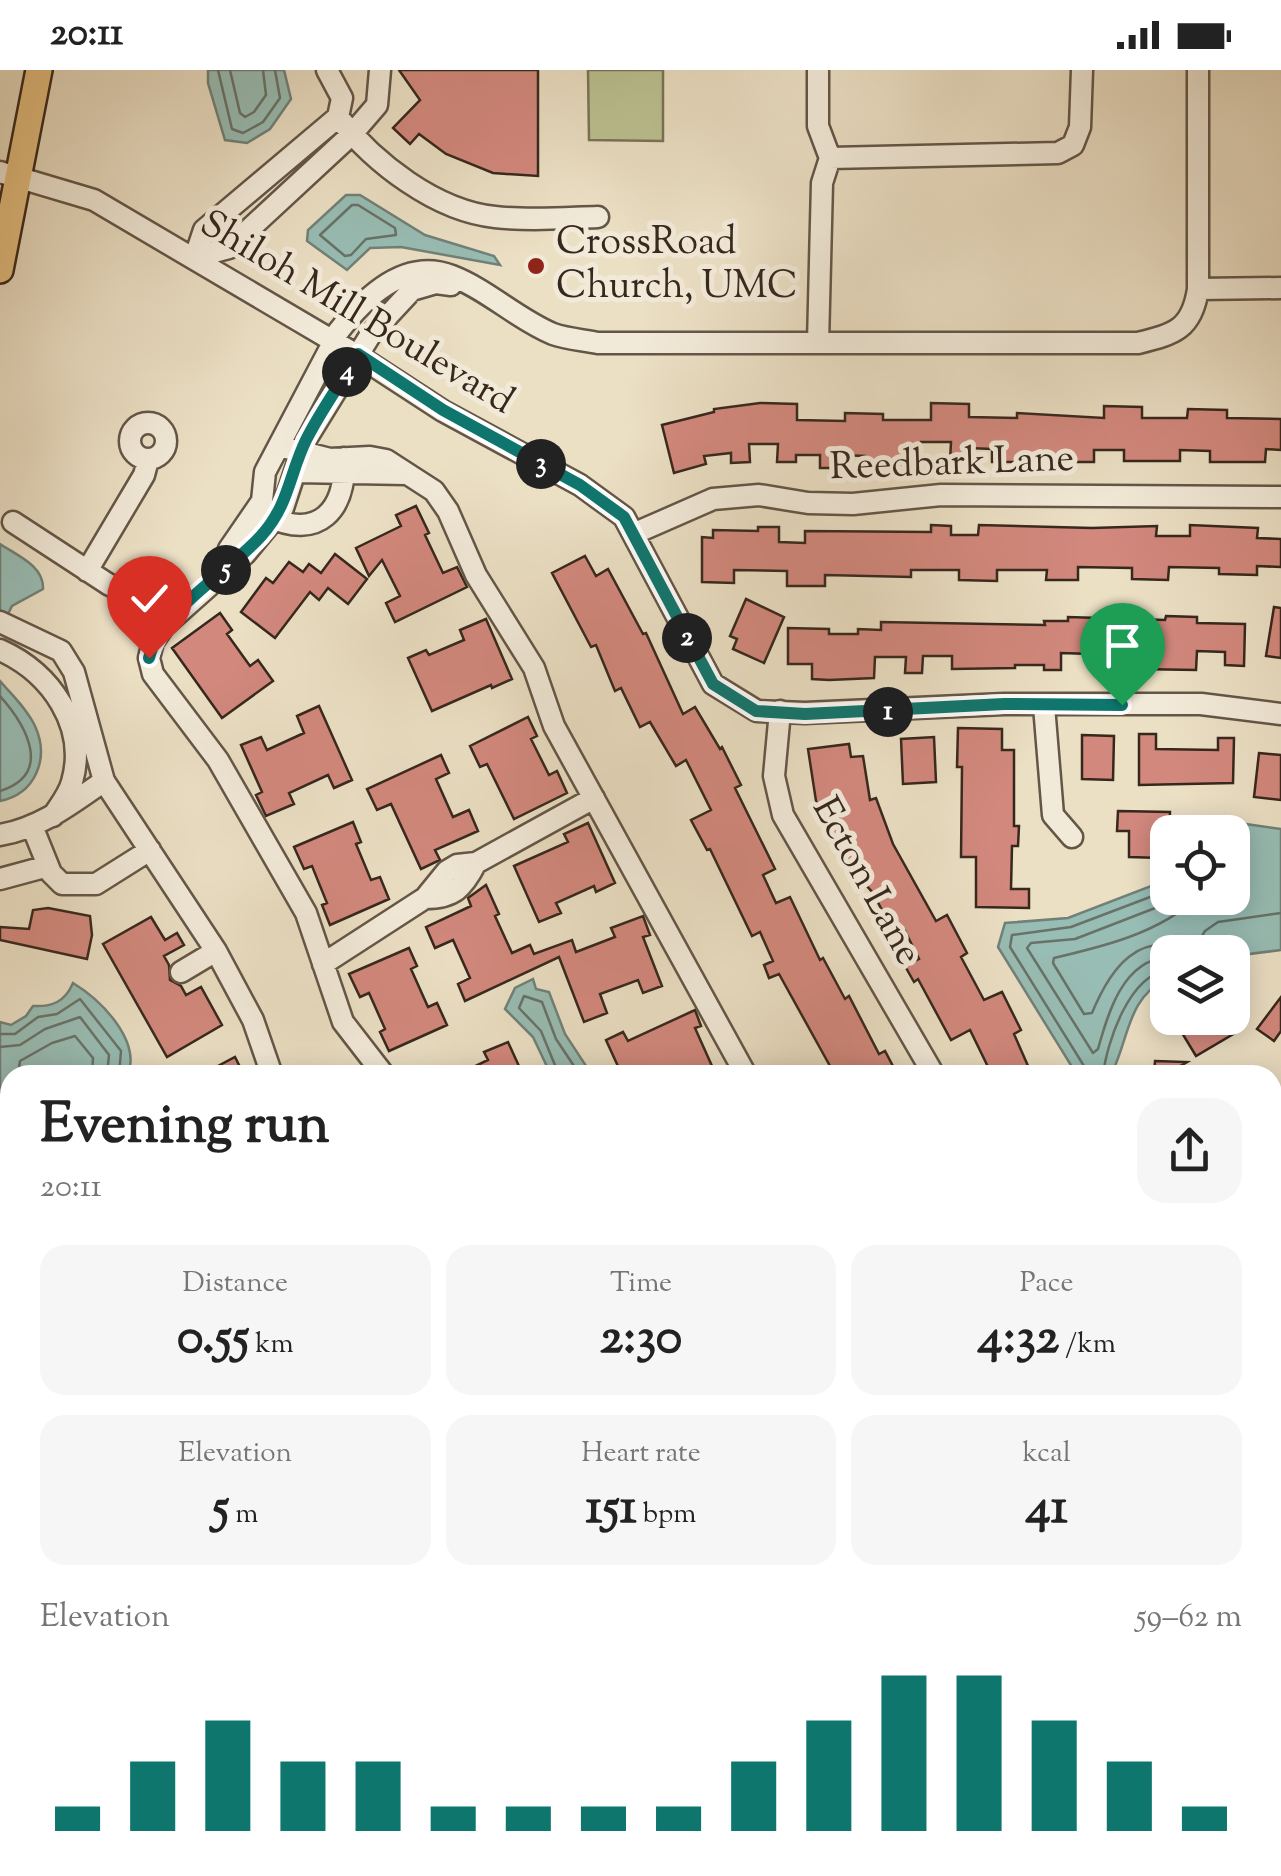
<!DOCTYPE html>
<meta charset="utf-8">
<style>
:root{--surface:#fff;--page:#f6f6f6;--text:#222;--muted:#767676;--accent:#0f766e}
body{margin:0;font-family:"Sorts Mill Goudy",serif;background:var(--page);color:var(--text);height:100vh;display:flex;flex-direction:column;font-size:38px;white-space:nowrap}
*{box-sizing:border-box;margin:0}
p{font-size:32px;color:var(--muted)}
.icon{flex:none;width:55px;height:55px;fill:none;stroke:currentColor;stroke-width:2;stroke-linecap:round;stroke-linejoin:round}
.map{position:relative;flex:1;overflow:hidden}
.side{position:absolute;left:0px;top:995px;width:1282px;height:812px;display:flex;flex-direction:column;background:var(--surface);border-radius:30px 30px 0 0;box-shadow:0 5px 25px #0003}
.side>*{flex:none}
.fabs{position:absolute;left:1150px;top:745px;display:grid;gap:20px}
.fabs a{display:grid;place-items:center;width:100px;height:100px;border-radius:20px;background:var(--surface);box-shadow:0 5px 25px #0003;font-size:50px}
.pin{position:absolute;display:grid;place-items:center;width:85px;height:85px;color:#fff;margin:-102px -42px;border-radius:50% 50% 50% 0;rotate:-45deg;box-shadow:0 0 10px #0007}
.pin .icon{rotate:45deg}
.km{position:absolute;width:50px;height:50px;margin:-25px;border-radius:50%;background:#222;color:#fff;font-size:28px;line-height:50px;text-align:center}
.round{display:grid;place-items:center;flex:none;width:105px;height:105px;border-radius:30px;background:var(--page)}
.summary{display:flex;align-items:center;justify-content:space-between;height:170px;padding:0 40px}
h1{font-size:55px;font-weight:700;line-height:75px}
.stats{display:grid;grid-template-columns:repeat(3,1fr);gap:15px;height:170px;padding:10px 40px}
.stats div{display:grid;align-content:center;border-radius:25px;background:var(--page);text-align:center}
.stats b{font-size:50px;font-weight:700}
.stats small{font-size:28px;font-weight:400}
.stats p{font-size:28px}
.chart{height:280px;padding:20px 40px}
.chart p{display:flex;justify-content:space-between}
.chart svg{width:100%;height:180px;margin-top:10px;stroke:var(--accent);stroke-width:6}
.status{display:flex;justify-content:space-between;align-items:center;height:70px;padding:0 50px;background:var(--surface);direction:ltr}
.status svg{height:28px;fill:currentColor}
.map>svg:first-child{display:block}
.green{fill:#bbc191;stroke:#797457;stroke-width:2.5}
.water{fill:#98bdb4;stroke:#718178;stroke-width:2.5}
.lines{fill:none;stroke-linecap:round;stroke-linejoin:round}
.shore{stroke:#687268;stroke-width:2.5}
.building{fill:#d2887d;stroke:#37281d;stroke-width:2.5}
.minor-casing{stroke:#645647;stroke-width:25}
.major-casing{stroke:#37281d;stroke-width:30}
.minor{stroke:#f2ead9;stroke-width:20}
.major{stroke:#e6c082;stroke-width:25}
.route-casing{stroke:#fff;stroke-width:20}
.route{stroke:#0f766e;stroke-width:12}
.poi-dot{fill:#8f2418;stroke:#f2ead9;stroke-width:4}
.labels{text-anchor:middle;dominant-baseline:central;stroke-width:10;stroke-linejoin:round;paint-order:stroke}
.poi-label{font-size:38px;fill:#37281d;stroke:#f2ead9;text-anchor:start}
.street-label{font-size:38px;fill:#37281d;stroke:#f2ead9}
</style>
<div class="status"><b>20:11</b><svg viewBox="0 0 49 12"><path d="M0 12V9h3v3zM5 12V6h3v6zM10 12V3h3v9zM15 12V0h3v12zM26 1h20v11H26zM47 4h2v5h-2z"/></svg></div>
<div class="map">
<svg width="1281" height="1806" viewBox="0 0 1281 1806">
<rect width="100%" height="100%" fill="#ebdfc4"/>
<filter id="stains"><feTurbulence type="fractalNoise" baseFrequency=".002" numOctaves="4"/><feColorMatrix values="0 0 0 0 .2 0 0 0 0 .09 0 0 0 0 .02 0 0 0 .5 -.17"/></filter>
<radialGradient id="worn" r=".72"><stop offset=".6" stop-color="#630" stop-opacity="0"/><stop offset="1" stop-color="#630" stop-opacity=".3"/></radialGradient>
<!-- green -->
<path class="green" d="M588 0H663V71L589 70Z"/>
<!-- water -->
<path class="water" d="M208 0H284L291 29 270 59 247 73 225 70 208 13Z
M346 125H360L425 165 494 186 500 195 401 177 370 178 347 200 307 171 308 160Z
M0 474C18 486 44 496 43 519L12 536 0 560Z
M0 611C12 625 27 639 35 656 50 689 35 724 0 731Z
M1211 749 1281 759V880L1233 886 1232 882H1168L1167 908C1126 930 1130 967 1111 1005H1077L998 877 1005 853 1068 848 1154 815 1167 803 1168 828H1232V762H1202Z
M533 909 536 919 549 922 565 964 592 1005H551L533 967 505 939 515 918Z
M73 913C101 930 141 970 128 1005H10V1046L0 1025V952L11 955 26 946 33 936C52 937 65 932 73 913Z
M1272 1406H1281V1806H541L548 1798H1272Z
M78 1798H252L262 1806H64Z"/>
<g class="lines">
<!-- shore -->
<path class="shore" d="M218 0 232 59 243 63 263 52 280 28 275 0
M230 0 240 43 245 47 254 42 266 25 263 0
M352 135H358L395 158 396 165 366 169 351 185 345 186 320 165Z
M0 626C26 655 54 704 0 721
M1196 828C1160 863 1101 877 1054 888L1053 893 1084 944 1092 943C1111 897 1139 859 1193 881L1205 861 1218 852 1281 843
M1168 887C1123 890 1108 943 1098 979L1093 983 1027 878 1031 873 1075 869 1163 835 1174 828
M0 964H15L38 947 57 944 80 929 121 981 119 1005
M0 977 20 975 45 959 80 947 109 985 107 1005
M29 1005 19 998 20 991 52 973 75 966 93 988 92 1005
M559 1005 541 961 519 938 524 926 542 932 556 969 580 1005
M1085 1005 1084 996 1010 877 1012 865 1071 857 1158 824 1168 816
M1103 1005C1107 972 1129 905 1168 900"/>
</g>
<!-- building -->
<path class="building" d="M399 0H538V106L493 103 446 84 419 64 410 74 393 58 420 30Z
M760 333 797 334V350L845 351V343L883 344V350H931V333L969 334V347L1017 348V343L1104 348V336L1142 337V348H1187L1188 339 1227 340V348L1281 349V380L1266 379 1265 392H1210V381L1180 380V391H1124V380H1094V392H992V379L968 378V391H950L951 372H921L920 394 865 396V386L840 385 839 398H820V385H796V392H777L778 374H749L750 392 731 393V383L704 386 706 394 674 403 662 355 714 342V339Z
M416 436 429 463 425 465 443 503 457 497 467 517 395 552 386 533 400 526 382 490 369 506 356 478 401 456 396 445Z
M931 455 951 456V465H978L979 455 1092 458 1157 456 1156 466H1190V455L1258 458 1257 468 1281 469V497L1257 496V505L1219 504V498L1169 497 1168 510 1132 509V498L1078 497V510H1046L1047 500H997V511L959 510V500H911V507L825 505V516H787V501L734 500V513L702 512V467L713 468V460L758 461V457H779V472L805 473V461L931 462Z
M335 484 367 509 348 534 328 518 319 530 310 522 275 568 241 542 266 508 273 513 289 492 303 502 309 494 321 503Z
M585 486 596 506 608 499 643 564 646 563 683 644 695 637 720 679 722 677 741 715 735 718 775 799 763 805 776 833 790 827 820 890 823 888 845 929 849 926 879 984 885 981 895 1000 886 1005H835L779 904 769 908 764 895 773 891 760 862 752 866 710 779 707 780 691 750 711 740 686 690 676 696 650 652 640 657 621 618 615 621 596 575 591 577 552 503Z
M746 529 784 547 764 593 733 579 737 569 730 566Z
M1274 537 1281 538V588L1266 586Z
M220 543 232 560 227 564 250 596 258 590 273 611 222 648 172 578Z
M1166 546 1197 547V553L1245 554 1244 596 1225 595V582L1197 581 1196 600 1137 599V590L1108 589V599H1092V584L1061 583V600H1044V595H1015V598L952 599V586H923L922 603H905L906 587H875L874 608 829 610 812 609V594H788V558L829 559V564H858V559L881 560V552L1045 555 1044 551H1068V547L1165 550Z
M486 549 512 609 492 618 491 615 432 641 408 588 426 580 429 585 464 570 460 560Z
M319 636 352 710 334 718 328 705 289 723 294 734 266 746 256 725 262 722 241 675 261 667 267 680 304 663 297 646Z
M528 647 537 666 531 669 549 705 557 701 567 723 514 749 487 694 480 697 470 676Z
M958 658 1002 659V680H1014V756H1019L1018 776H1012L1011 819H1029V838L976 837V787H961L962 697H957Z
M1139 664H1156V679L1218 680V668H1234L1233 713 1139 715Z
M1082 665 1114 666 1113 710 1082 709Z
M934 667 936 712 903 714 901 669Z
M849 674 851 687 863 686 870 730 876 728 893 774 936 851 947 845 967 883 961 887 984 930 1002 922 1021 960 1014 964 1032 1005H992L970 960 951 970 918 909 914 912 905 896 919 889 904 859 887 868 878 850 885 846 873 823 865 814 859 818 839 787 816 731 808 679Z
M1259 683 1281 685V730L1254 727Z
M441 685 449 703 436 709 453 747 469 740 478 761 435 780 440 790 421 799 391 734 377 740 367 719Z
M1118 741 1170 742 1169 762 1161 764V788L1129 787V761H1117Z
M353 752 361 772 356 774 371 810 380 807 389 829 330 855 322 835 327 833 312 796 304 799 294 777Z
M588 753 615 813 596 822 594 816 556 833 561 843 539 852 514 796 568 772 564 764Z
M486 815 499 844 495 846 512 883 530 875 534 884 572 870 576 882 615 867 611 858 643 846 650 865 643 867 662 916 643 923 638 910 600 924 607 943 584 952 559 887 465 931 458 914 470 908 453 870 435 878 426 857 471 836 468 828Z
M48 838 90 846 92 865 87 889 0 870V857L29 859 33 840Z
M151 847 165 870 177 863 184 875 164 886 169 895 170 910 181 916 186 925 201 917 222 955 167 987 103 874Z
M409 878 417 896 411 899 428 937 437 933 447 955 389 981 380 962 385 959 369 923 360 927 349 904Z
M1281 927V961L1274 971 1257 959Z
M695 940 701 956 695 958 716 1005H694L692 1000 681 1005H622L606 970 623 962 628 971Z
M1188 948H1226L1235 963 1196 986 1179 958 1190 952Z
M508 972 523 1005H457L488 990 484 982Z
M235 987 244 1005H201Z
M1155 991 1187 992 1165 1005H1154Z"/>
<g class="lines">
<!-- minor casing -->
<g class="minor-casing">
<path id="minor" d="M338 47C374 93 436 141 495 147 529 151 564 148 598 147
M830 88 1058 83 1073 75 1080 57 1082 0
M0 102 94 130 357 285 443 341 580 415 624 447 713 614 757 641 805 643 1004 634H1201L1281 644
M195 187 229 178 352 64 377 35 380 0
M195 187 204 160 338 47 342 28 327 0
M1198 219 1281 218
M332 270C358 234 401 186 452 206 488 220 517 249 553 264 567 269 584 270 598 273H1138C1175 264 1192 259 1198 219V0
M818 273 822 113 830 88 818 56V0
M130 371a18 18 0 1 1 36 0a18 18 0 1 1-36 0Z
M279 376 330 389 370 387 386 390 434 421 448 441 476 505 534 598 554 656 746 1005
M296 402 407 404
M267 446C319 471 346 440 344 388
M13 452 108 514 174 547
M633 464 713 429 759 425 808 433 853 434 941 425 1281 427
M223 500 229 479 262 431 265 402 334 271
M87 501 144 405 148 390
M0 552 61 581 74 602 104 711 216 881 253 950 272 1005
M0 580C51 603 88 656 72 712 69 724 60 735 53 746
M1044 636 1053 745 1072 767
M780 641 774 706 783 745 934 1005
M32 756 51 803 62 814H96L150 780
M0 765C40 758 71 734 104 711
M0 809 48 796
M425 828C454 828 463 818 476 793
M323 894 425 828 447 801 457 795 476 793 594 728
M181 902 216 881
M384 1005 343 952 306 843 218 690 153 604 149 588 153 572 164 556 245 484 283 438 305 371 371 264 412 220 436 213 451 215
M1272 1249H1281
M0 1552 10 1547
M0 1590 10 1592
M0 1634 10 1631"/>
</g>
<!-- major casing -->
<g class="major-casing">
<path id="major" d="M0 200 39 0"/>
</g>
<!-- minor -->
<use href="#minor" class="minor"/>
<!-- major -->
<use href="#major" class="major"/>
</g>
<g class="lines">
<!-- route casing -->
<g class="route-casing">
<path id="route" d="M149 588C160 541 230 501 261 466 289 435 289 405 306 370 321 340 341 313 358 284L443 340 580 415 624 447 713 614 756 641 805 644 1004 634 1122 635"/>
</g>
<!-- route -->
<use href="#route" class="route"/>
</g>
<!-- markers -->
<circle class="poi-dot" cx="536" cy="196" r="10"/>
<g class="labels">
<!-- poi labels -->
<g class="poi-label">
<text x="556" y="174">CrossRoad<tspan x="556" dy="44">Church, UMC</tspan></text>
</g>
<!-- street labels -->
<g class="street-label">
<text transform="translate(356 244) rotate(31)">Shiloh Mill Boulevard</text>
<text transform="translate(952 395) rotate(-2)">Reedbark Lane</text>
<text transform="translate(865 812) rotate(61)">Ecton Lane</text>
</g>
</g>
<rect width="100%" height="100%" filter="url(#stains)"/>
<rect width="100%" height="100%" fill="url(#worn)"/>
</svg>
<div class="fabs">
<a><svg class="icon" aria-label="locate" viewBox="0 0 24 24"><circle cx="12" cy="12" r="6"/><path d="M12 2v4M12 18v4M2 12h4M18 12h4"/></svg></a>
<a><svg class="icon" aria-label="layers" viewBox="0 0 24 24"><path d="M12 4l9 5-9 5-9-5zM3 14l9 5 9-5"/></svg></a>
</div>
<div class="pin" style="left:1122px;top:635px;background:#1e9e55"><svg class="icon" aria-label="arrive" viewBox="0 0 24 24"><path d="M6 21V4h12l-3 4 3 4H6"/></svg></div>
<div class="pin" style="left:149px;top:588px;background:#d93025"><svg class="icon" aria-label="check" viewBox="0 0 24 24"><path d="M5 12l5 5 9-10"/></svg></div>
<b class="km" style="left:888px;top:642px">1</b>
<b class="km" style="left:687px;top:568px">2</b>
<b class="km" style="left:541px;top:394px">3</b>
<b class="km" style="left:347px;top:302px">4</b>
<b class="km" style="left:226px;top:500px">5</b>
<section class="side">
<div class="summary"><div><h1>Evening run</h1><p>20:11</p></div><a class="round"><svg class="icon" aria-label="share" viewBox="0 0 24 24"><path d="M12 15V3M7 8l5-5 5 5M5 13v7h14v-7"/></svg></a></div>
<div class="stats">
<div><p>Distance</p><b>0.55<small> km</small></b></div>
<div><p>Time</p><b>2:30</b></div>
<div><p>Pace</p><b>4:32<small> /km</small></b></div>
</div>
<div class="stats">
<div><p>Elevation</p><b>5<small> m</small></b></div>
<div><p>Heart rate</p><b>151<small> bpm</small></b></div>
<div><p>kcal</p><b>41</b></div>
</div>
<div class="chart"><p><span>Elevation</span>59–62 m</p>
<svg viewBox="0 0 160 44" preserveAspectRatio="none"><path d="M5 44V38M15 44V27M25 44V17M35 44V27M45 44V27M55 44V38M65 44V38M75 44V38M85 44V38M95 44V27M105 44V17M115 44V6M125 44V6M135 44V17M145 44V27M155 44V38"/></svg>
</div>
</section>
</div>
